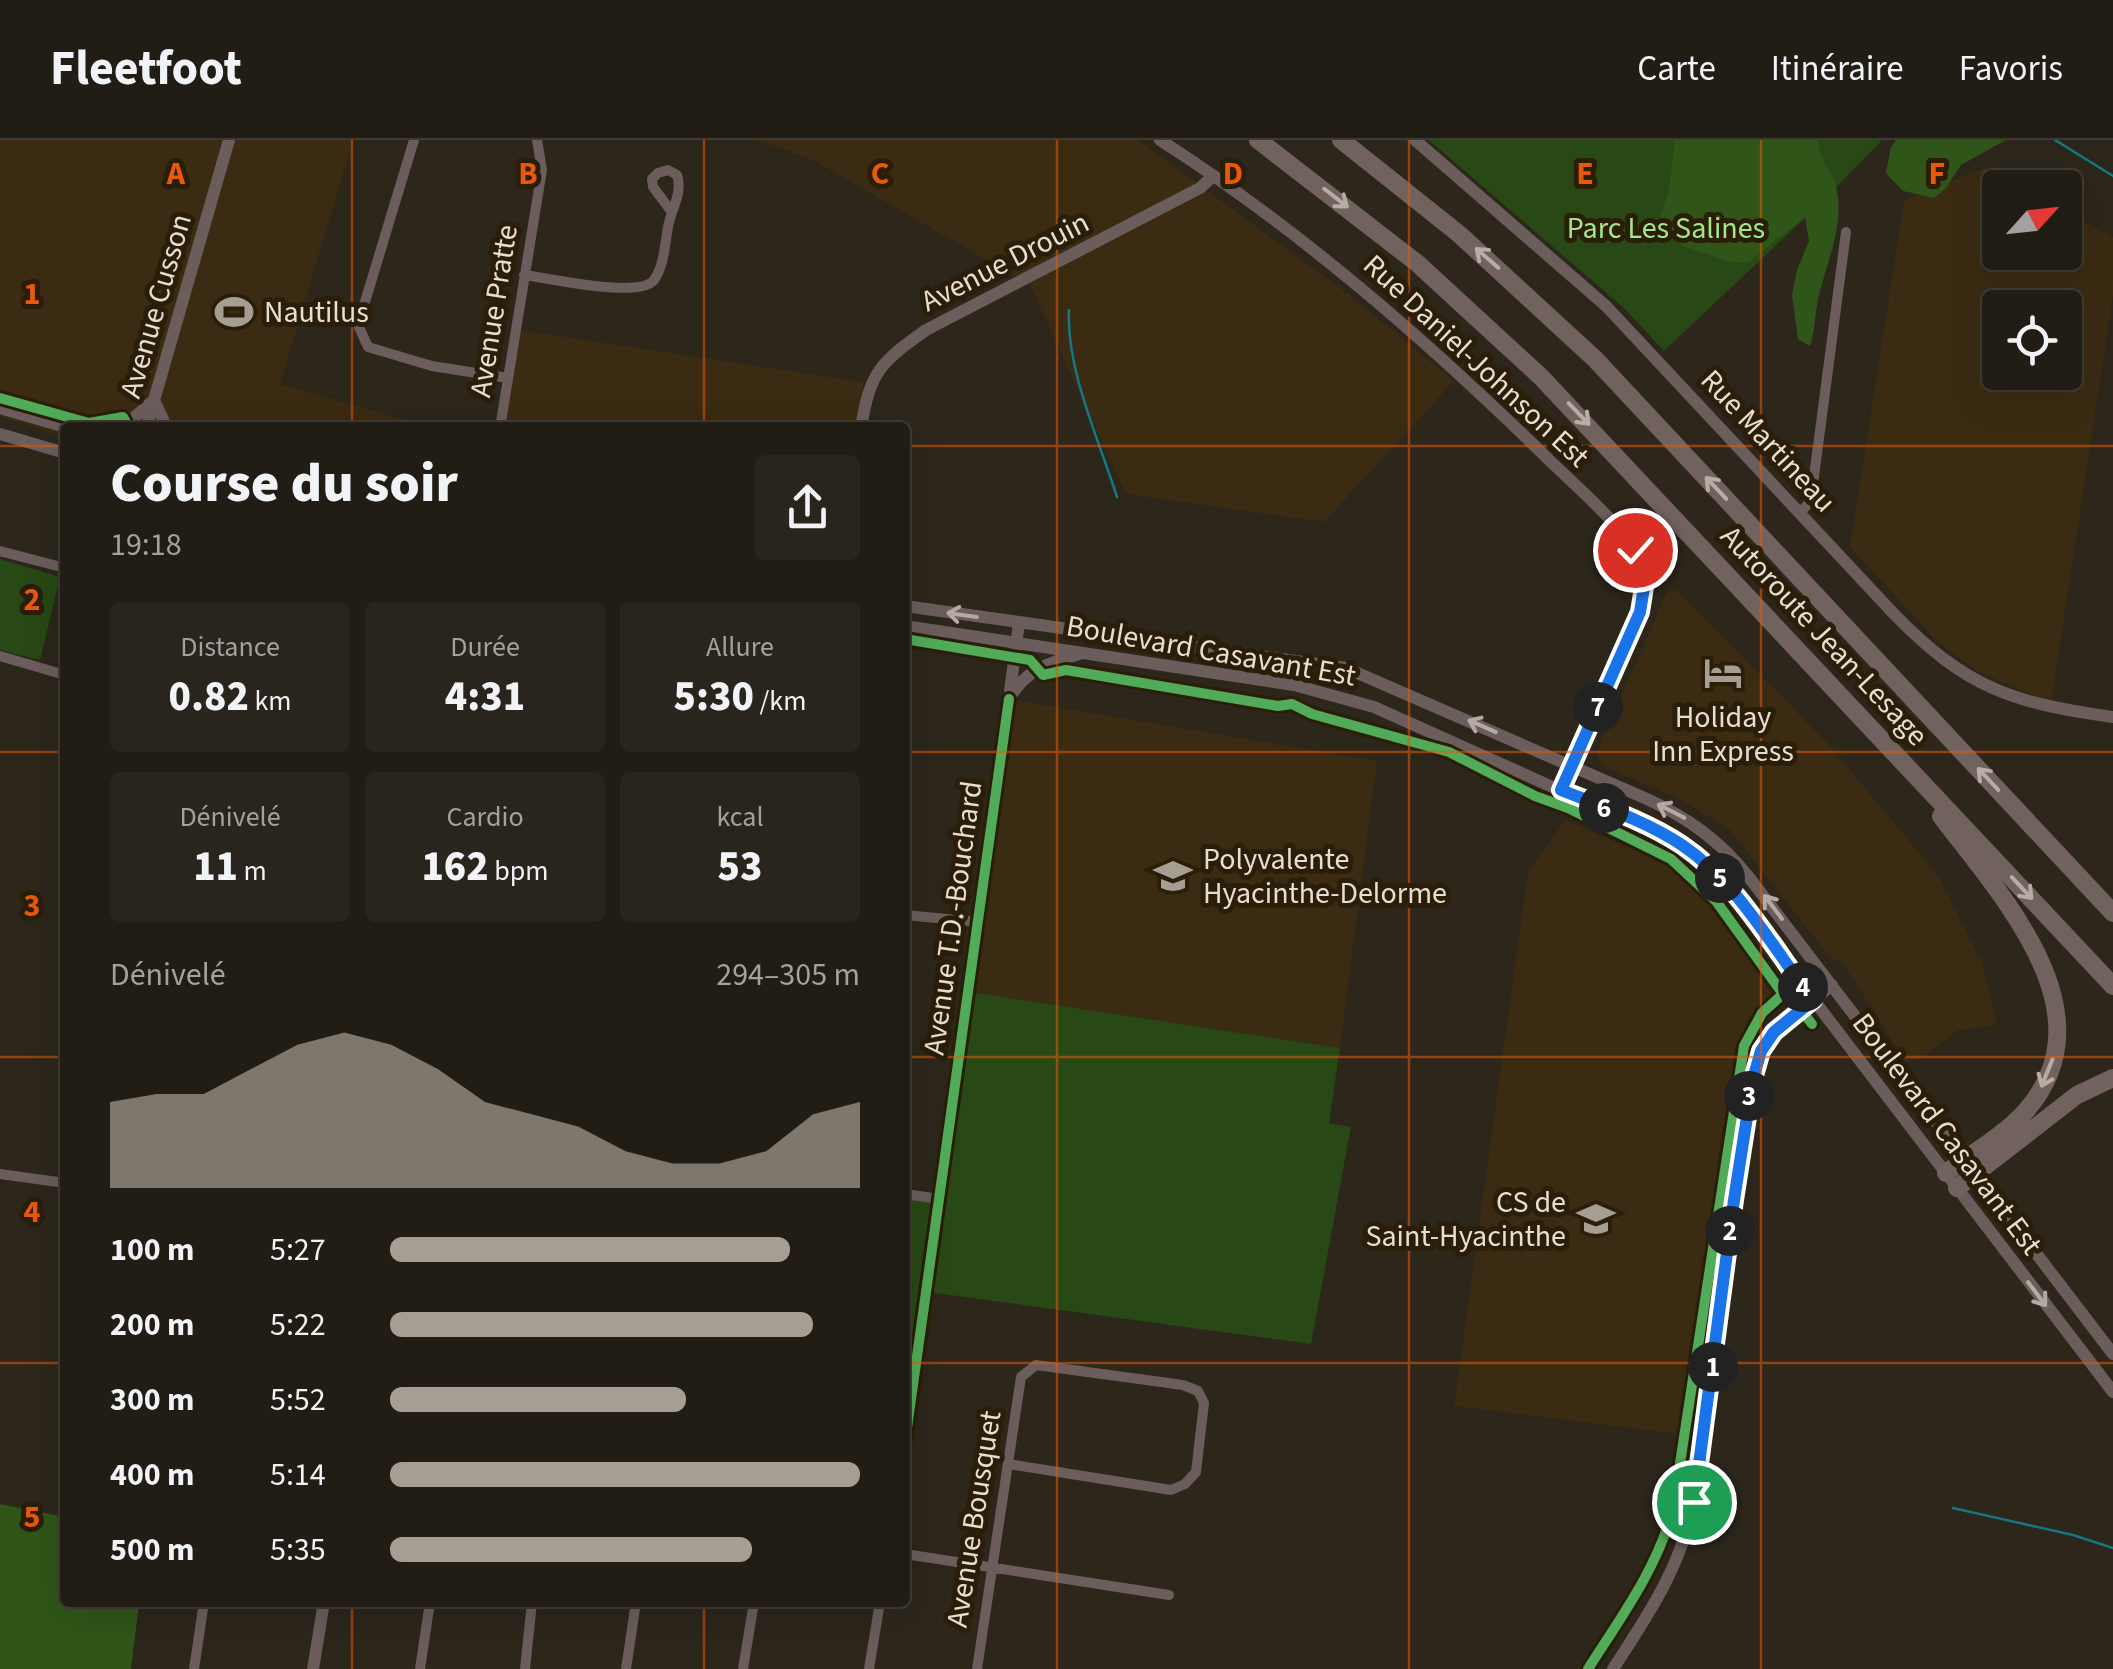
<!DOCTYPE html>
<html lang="fr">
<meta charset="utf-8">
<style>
:root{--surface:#211c14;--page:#29251d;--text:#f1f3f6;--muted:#a2a1a0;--line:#3e3a34;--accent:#a69e92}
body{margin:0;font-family:"Source Sans 3",sans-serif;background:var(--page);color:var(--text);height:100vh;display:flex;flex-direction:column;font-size:38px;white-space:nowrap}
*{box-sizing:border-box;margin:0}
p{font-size:32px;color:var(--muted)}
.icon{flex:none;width:55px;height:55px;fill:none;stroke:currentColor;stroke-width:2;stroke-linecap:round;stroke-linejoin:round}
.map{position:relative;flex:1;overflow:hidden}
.side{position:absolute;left:60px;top:282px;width:850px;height:1185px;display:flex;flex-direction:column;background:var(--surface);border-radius:10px;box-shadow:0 10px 40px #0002,0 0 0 2px var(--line)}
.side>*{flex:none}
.needle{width:65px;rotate:63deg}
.controls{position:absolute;left:1982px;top:30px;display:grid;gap:20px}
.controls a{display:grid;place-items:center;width:100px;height:100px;border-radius:10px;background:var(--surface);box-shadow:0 10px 40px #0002,0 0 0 2px var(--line);font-size:50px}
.pin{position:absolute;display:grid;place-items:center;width:85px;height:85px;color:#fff;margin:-42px;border:5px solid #fff;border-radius:50%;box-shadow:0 2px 10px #0007}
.km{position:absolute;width:50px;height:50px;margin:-25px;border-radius:50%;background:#222;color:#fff;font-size:28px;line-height:50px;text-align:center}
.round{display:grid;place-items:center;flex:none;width:105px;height:105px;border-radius:10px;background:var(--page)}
.summary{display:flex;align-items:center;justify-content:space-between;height:170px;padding:0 50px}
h1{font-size:55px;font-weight:800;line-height:75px}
.metrics{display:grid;grid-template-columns:repeat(3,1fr);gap:15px;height:170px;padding:10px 50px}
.metrics div{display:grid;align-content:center;border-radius:10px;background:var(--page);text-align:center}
.metrics b{font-size:42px;font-weight:800}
.metrics small{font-size:28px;font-weight:400}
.metrics p{font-size:28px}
.chart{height:280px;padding:20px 50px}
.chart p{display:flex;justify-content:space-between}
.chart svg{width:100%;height:180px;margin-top:10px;fill:var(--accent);opacity:.7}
ul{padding:0 50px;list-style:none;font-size:32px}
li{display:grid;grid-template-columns:160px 120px 1fr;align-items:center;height:75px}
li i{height:25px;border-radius:12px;background:var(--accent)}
header{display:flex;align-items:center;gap:60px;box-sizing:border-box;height:140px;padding:0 50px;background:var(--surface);border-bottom:2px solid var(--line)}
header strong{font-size:48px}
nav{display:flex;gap:55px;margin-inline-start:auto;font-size:35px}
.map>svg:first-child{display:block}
.built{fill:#3b2b12;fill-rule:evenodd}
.green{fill:#284815}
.forest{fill:#2f5618}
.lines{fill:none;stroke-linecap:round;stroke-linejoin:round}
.stream{stroke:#157781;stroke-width:2.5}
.minor{stroke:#6a5d5c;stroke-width:10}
.tertiary{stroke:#6a5d5c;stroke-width:12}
.motorway{stroke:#72625f;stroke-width:18}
.cycleway-casing{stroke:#2a1e09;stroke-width:16}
.cycleway{stroke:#51ab58;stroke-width:10}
.oneway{stroke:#b8aca4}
.oneway2{stroke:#b5aaa3}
.route-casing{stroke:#fff;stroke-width:20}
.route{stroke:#1a73e8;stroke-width:12}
.grid{fill:none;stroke:#e8590c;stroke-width:2.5;stroke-opacity:0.55}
.labels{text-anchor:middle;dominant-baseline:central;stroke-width:10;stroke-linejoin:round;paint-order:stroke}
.park-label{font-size:30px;fill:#a4e788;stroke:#2a1e09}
.street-label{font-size:30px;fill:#e7ded2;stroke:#2a1e09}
.poi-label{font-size:30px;fill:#e7ded2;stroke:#2a1e09;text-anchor:start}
.grid-label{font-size:32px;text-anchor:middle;font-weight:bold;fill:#e8590c;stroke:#2a1e09;stroke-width:10;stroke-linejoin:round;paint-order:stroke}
</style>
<header>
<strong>Fleetfoot</strong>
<nav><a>Carte</a><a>Itinéraire</a><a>Favoris</a></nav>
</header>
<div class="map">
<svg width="2113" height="1529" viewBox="0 0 2113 1529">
<rect width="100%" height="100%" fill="#2c261b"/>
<!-- built -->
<path class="built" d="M0 0H353L280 244 430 287 65 288V297L0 276Z
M758 0H1138L1347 153 1454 241 1324 382 1126 354 1030 145 811 19Z
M1986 27 2023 47 2000 48V112H2065V71L2113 97V156L2051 563 1977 531 1938 502 1850 407 1904 61ZM2000 168H2065V232H2000Z
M519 190 864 242 856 287 504 288Z
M1677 450 1832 608 1940 738 1983 824 1997 885 1958 890 1921 919 1906 922 1842 822 1832 820 1730 690 1681 660 1604 626 1597 616 1602 599 1667 452Z
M1009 559 1377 621 1340 908 969 852Z
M1565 680 1669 725 1714 766 1778 851 1744 892 1677 1294 1454 1266 1528 732Z"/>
<!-- green -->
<path class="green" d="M1429 0H1882L1823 61 1664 211 1625 169Z
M0 419 60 437 40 520 0 510Z
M969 852 1340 908 1329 983 1351 987 1311 1204 928 1152 921 1201 905 1199V1054L940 1058Z"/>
<!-- forest -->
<path class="forest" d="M1675 0H1818C1818 18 1830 27 1835 43 1847 82 1826 122 1818 159 1815 175 1815 190 1810 206L1798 199 1792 155 1797 130 1809 101 1805 77 1749 122H1731L1682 106 1660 77 1669 51Z
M1896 0H2006L1961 25 1946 48 1934 58 1903 51 1886 33 1891 7Z
M0 1364 65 1377V1462L139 1463 131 1529H0Z"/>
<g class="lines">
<!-- stream -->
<path class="stream" d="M2055 0 2113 36
M1069 170C1066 229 1099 300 1117 357
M1953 1368 2073 1395 2113 1408"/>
<!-- minor -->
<path class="minor" d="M414 0 358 185 368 207 432 226 508 238
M524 135C548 138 640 159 654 140 664 126 665 104 668 87 671 69 683 54 677 35L668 30 658 33 652 39 653 47 671 71
M500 288 542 30 537 0
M1800 373 1808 364 1812 352 1846 92
M0 411 65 428
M0 516 65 535
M905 775 978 782
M0 1034 65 1043
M905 1054 940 1059
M905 1200 921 1201
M905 1302 1009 559
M905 1414 1169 1455
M194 1529 204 1462
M420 1529 430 1462
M525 1529 532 1462
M626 1529 636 1462
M743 1529 754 1462
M869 1529 880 1462
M977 1529 1021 1237 1036 1225 1183 1245 1198 1251 1204 1263 1196 1332 1185 1344 1171 1350 1008 1324"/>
<!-- tertiary -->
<path class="tertiary" d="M1160 0C1300 90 1424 198 1543 314 1570 341 1619 382 1637 414 1646 430 1646 448 1643 466L1561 649
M1415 0 1606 166 1894 474C1966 548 2012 563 2113 577
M154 260 167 288
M0 268 69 288
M117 288 130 281 153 261
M146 288 229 0
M861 288C870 231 881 222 926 190L1200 48 1213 36
M0 294 65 313
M905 466 1346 528 1647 659C1688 678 1719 700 1748 736L2113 1214
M905 486 1294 545 1374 567 1682 705 1710 728 1732 753 2113 1252
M1010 551 1019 483
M1009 559C1026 529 1048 523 1079 514
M313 1529 324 1462
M1613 1529C1650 1472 1679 1430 1694 1363L1734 1060 1757 925 1774 892 1832 845"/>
<!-- motorway -->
<path class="motorway" d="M1258 0 1417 123 1541 237 2113 846
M1341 0 1459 94 1595 219 2113 773
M1941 676C2000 755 2113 873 2025 972 2003 996 1971 1014 1946 1033
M1957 1048 2077 955 2113 938"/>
<!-- cycleway casing -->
<g class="cycleway-casing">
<path id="cycleway" d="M0 258 89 283 123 277 129 288
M905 499 1030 520 1043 535 1066 530 1278 566 1292 564 1312 574 1449 612 1535 656 1568 668 1671 719 1716 761 1783 854 1792 859 1812 884
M905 1302 1009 559
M1588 1529C1621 1477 1657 1429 1673 1369L1744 906 1762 873 1783 854"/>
</g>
<!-- cycleway -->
<use href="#cycleway" class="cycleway"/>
</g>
<!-- one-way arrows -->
<defs><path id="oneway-shaft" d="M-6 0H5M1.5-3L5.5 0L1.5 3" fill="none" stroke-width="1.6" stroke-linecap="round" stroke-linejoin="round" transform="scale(2.5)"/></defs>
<g class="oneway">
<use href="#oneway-shaft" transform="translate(1336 58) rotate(38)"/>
<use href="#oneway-shaft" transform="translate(1487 118) rotate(-139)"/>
<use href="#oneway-shaft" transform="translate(1579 274) rotate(46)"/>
<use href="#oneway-shaft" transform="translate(1716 348) rotate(-133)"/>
<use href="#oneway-shaft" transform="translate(1988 639) rotate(-133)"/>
<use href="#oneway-shaft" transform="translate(2022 748) rotate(47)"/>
<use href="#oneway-shaft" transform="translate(2047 933) rotate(112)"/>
</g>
<g class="oneway2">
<use href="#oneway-shaft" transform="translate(962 475) rotate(-172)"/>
<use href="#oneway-shaft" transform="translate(1482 586) rotate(-156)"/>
<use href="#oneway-shaft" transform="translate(1671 671) rotate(-153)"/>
<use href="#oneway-shaft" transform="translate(1773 767) rotate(-127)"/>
<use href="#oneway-shaft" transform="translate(2037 1154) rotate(53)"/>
</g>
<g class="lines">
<!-- route casing -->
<g class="route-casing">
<path id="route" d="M1635 410 1645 441 1640 472 1561 650C1601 666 1646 681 1682 705 1737 742 1773 808 1813 860L1774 892 1761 911 1753 939 1734 1060 1694 1362"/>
</g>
<!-- route -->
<use href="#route" class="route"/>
</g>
<!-- grid -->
<path class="grid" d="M352 0V288M704 0V288M1057 0V1529M1409 0V1529M1761 0V1529M0 306H65M905 306H2113M0 612H65M905 612H2113M0 917H65M905 917H2113M0 1223H65M905 1223H2113M352 1462V1529M704 1462V1529"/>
<!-- icons -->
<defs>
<g id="stadium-bare" transform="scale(3)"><path d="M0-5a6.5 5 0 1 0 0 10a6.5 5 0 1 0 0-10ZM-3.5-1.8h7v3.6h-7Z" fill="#a69e92" stroke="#2a1e09" stroke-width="2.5" paint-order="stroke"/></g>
<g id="hotel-bare" transform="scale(3)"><path d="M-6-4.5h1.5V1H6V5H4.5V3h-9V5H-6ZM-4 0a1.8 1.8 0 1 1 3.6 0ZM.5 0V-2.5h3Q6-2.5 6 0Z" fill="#a69e92" stroke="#2a1e09" stroke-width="2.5" paint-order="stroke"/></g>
<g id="school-bare" transform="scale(3)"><path d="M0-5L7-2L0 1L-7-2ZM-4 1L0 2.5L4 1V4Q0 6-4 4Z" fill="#a69e92" stroke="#2a1e09" stroke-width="2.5" paint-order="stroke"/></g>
</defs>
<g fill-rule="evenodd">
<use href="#stadium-bare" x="234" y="172"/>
<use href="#hotel-bare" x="1723" y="533"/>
<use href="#school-bare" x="1173" y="736"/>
<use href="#school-bare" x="1596" y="1079"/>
</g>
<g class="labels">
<!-- park labels -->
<g class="park-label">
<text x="1666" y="88">Parc Les Salines</text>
</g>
<!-- street labels -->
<g class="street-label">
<text transform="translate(1005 122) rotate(-27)">Avenue Drouin</text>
<text transform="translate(156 166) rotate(-74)">Avenue Cusson</text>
<text transform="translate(494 171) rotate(-81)">Avenue Pratte</text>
<text transform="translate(1476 221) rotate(43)">Rue Daniel-Johnson Est</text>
<text transform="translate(1768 301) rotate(47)">Rue Martineau</text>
<text transform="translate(1824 496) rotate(47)">Autoroute Jean-Lesage</text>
<text transform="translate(1211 511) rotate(10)">Boulevard Casavant Est</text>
<text transform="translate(953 778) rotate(-82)">Avenue T.D.-Bouchard</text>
<text transform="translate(1947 994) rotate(53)">Boulevard Casavant Est</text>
<text transform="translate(974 1379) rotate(-81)">Avenue Bousquet</text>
</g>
<!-- poi labels -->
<g class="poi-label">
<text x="264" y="172">Nautilus</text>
<text x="1723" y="577" text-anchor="middle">Holiday<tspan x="1723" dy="34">Inn Express</tspan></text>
<text x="1203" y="719">Polyvalente<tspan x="1203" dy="34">Hyacinthe-Delorme</tspan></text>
<text x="1566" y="1062" text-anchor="end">CS de<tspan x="1566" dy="34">Saint-Hyacinthe</tspan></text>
</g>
</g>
<g class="grid-label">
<text x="176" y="44">A</text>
<text x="528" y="44">B</text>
<text x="880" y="44">C</text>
<text x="1233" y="44">D</text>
<text x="1585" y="44">E</text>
<text x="1937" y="44">F</text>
<text x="32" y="164">1</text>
<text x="32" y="470">2</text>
<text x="32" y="776">3</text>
<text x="32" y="1082">4</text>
<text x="32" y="1387">5</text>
</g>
</svg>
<div class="controls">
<a><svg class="needle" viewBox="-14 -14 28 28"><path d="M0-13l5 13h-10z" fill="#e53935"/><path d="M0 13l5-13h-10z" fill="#a2a1a0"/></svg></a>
<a><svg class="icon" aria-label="locate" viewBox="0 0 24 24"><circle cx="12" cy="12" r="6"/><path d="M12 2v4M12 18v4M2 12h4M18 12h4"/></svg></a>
</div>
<div class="pin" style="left:1694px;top:1362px;background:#1e9e55"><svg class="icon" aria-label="arrive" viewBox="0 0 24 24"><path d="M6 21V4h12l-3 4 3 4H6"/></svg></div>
<div class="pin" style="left:1635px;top:410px;background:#d93025"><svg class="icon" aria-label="check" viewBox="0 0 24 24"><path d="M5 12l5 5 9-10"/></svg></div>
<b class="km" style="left:1713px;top:1227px">1</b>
<b class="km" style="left:1730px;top:1091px">2</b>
<b class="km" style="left:1749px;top:956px">3</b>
<b class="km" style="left:1803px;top:847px">4</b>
<b class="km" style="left:1720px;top:738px">5</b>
<b class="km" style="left:1604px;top:668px">6</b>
<b class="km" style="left:1598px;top:567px">7</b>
<section class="side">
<div class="summary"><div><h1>Course du soir</h1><p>19:18</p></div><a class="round"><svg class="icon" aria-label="share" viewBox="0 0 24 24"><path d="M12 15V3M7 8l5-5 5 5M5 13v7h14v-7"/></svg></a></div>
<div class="metrics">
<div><p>Distance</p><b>0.82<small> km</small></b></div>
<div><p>Durée</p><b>4:31</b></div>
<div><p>Allure</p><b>5:30<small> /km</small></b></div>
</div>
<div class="metrics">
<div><p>Dénivelé</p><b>11<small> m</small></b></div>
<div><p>Cardio</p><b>162<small> bpm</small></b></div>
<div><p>kcal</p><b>53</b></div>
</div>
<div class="chart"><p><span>Dénivelé</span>294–305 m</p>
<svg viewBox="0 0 160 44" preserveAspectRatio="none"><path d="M0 44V23L10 21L20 21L30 15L40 9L50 6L60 9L70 15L80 23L90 26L100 29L110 35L120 38L130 38L140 35L150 26L160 23V44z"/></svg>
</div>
<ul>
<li><b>100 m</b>5:27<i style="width:85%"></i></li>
<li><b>200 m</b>5:22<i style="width:90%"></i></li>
<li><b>300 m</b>5:52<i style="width:63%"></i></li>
<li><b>400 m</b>5:14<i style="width:100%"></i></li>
<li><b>500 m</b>5:35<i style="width:77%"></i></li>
</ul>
</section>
</div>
